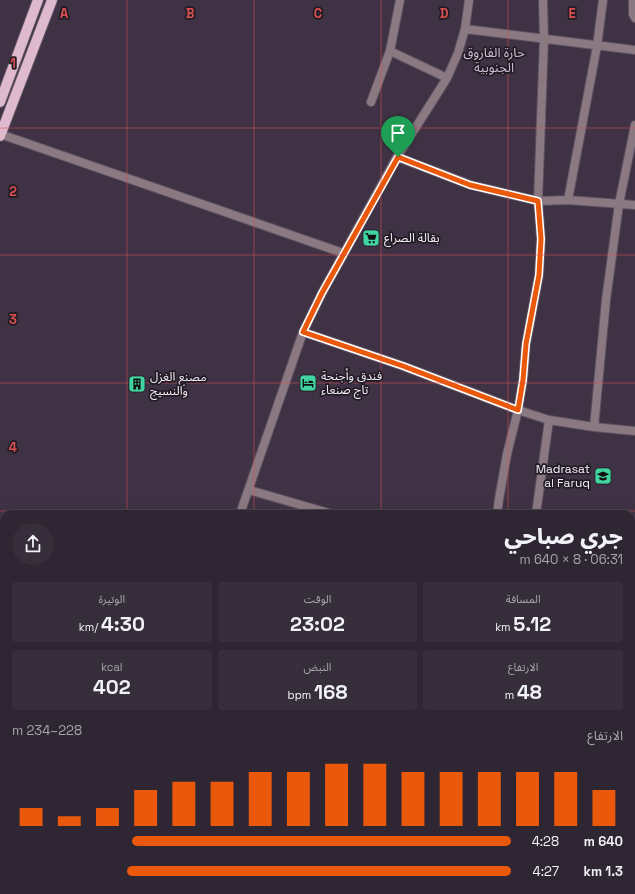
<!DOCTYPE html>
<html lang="ar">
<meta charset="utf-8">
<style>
:root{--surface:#2f2633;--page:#372e3b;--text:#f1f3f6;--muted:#a7a5ac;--line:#4a434e;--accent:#ea580c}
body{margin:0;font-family:"Space Grotesk","Noto Sans Arabic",sans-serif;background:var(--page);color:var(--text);direction:rtl;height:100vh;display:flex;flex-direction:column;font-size:15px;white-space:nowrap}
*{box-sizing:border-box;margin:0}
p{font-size:13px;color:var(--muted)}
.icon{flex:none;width:22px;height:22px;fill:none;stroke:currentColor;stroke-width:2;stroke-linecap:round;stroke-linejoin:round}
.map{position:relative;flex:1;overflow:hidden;direction:ltr}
.side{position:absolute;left:0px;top:510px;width:635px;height:384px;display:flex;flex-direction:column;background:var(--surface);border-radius:12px 12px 0 0;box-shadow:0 4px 16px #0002,0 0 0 1px var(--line);direction:rtl}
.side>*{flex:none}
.pin{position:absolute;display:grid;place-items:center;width:34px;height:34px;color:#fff;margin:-41px -17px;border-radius:50% 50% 50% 0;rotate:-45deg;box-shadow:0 0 4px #0007}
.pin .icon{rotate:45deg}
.round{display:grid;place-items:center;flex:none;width:42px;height:42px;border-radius:21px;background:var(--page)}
.head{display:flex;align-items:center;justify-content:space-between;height:68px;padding:0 12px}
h1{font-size:22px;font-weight:800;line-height:30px}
.metrics{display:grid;grid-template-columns:repeat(3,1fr);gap:6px;height:68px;padding:4px 12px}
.metrics div{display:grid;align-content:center;border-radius:4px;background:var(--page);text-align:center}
.metrics b{font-size:20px;font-weight:800}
.metrics small{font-size:11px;font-weight:400}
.metrics p{font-size:11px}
.chart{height:112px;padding:8px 12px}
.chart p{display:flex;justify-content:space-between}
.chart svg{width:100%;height:72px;margin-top:4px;stroke:var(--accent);stroke-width:6}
ul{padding:0 12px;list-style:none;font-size:13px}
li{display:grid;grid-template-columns:64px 48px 1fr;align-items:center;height:30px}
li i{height:10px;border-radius:5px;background:var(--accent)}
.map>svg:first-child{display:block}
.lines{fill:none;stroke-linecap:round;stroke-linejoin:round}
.minor-casing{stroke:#5c5061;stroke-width:10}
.major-casing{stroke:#5c5061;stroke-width:12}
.minor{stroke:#8b7982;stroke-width:8}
.major{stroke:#dfb9cd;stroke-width:10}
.route-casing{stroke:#fff;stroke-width:8}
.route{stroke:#ea580c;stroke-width:5}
.grid{fill:none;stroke:#dc5052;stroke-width:1;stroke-opacity:0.55}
.labels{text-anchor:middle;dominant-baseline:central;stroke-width:3.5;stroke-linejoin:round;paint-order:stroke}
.poi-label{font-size:12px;fill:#f6eefa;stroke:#221c25;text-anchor:start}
.neighbourhood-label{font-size:13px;fill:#cdbdd4;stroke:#221c25}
.grid-label{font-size:13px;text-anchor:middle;font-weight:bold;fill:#dc5052;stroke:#221c25;stroke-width:3.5;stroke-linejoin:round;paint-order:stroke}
</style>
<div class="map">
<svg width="635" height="894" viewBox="0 0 635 894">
<rect width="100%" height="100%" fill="#3f3244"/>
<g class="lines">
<!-- minor casing -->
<g class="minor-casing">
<path id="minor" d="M633 0V14L635 18
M465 29 635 50
M390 51 400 0
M371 102 390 51 447 78
M0 134 343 253
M397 157 471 185 538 201 568 200 635 205
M568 200 597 46 603 0
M303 332 403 366 518 410 549 420 594 427 635 431
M594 427 606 300 619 204 635 125
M249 490 332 514
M240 514 303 332 322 293 397 157 447 78 458 53 465 29 469 0
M497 514 499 499 507 454 518 410 523 380 526 344 539 275 541 239 538 201 544 39 543 0
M536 514 549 420
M0 626 4 627
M631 675 635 688
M0 729 4 730
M631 750 635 751
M0 829 4 830
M631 851 635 849
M495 890 534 894
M27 894 28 890
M76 894 77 890
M126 894 127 890
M139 894 140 890
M215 894 216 890
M277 894V890
M355 894 357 890
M429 894 441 890
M626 894 635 890"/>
</g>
<!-- major casing -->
<g class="major-casing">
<path id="major" d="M0 102 38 0
M0 136 52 0
M631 873 635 872
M404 894 409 890"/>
</g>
<!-- minor -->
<use href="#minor" class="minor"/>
<!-- major -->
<use href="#major" class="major"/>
</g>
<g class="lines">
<!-- route casing -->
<g class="route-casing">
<path id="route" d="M398 157 470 185 538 201 541 239 539 275 526 344 523 380 518 410 403 366 303 332 322 293Z"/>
</g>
<!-- route -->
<use href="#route" class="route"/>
</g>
<!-- grid -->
<path class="grid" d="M127 0V514M254 0V514M381 0V514M508 0V514M0 128H635M0 255H635M0 383H635M0 511H635M0 639H4M631 639H635M0 766H4M631 766H635M127 890V894M254 890V894M381 890V894M508 890V894"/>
<!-- icons -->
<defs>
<g id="supermarket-square" transform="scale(0.9)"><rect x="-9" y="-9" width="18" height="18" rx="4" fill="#41d4a1" stroke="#221c25"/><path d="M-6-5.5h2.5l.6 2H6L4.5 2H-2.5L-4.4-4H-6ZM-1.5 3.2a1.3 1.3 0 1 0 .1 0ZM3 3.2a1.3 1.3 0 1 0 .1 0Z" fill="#111"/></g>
<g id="hotel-square" transform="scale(0.9)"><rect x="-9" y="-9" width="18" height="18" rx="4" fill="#41d4a1" stroke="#221c25"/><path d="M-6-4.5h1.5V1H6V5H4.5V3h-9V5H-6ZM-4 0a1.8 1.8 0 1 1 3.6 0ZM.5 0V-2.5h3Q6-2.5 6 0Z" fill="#111"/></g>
<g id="building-square" transform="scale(0.9)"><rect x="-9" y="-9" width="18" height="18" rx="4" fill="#41d4a1" stroke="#221c25"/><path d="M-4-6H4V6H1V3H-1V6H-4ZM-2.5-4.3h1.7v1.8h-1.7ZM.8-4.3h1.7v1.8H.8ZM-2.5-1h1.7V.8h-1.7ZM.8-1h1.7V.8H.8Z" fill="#111"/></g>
<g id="school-square" transform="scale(0.9)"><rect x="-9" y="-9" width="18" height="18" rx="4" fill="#41d4a1" stroke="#221c25"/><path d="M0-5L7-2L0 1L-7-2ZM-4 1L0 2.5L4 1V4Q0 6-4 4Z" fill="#111"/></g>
</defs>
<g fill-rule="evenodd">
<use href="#supermarket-square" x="371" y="238"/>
<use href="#hotel-square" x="308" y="383"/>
<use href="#building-square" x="137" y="384"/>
<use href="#school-square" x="603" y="476"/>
</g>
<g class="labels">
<!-- poi labels -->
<g class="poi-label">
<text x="384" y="238">بقالة الصراع</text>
<text x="321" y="376">فندق وأجنحة<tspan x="321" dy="14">تاج صنعاء</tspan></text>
<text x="150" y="377">مصنع الغزل<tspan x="150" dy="14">والنسيج</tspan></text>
<text x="590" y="469" text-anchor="end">Madrasat<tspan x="590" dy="14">al Faruq</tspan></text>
</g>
<!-- neighbourhood labels -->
<g class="neighbourhood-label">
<text x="494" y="52">حارة الفاروق<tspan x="494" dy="15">الجنوبية</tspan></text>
</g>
</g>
<g class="grid-label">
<text x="64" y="18">A</text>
<text x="190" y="18">B</text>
<text x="318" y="18">C</text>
<text x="444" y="18">D</text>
<text x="572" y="18">E</text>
<text x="13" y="68">1</text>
<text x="13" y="196">2</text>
<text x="13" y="324">3</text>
<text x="13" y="452">4</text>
</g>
</svg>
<div class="pin" style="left:398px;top:157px;background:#1e9e55"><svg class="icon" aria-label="arrive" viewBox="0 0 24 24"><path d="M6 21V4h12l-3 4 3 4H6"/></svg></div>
<section class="side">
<div class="head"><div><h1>جري صباحي</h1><p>06:31 · 8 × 640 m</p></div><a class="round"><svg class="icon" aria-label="share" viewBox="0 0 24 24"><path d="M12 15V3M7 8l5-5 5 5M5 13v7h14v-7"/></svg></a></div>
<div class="metrics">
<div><p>المسافة</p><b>5.12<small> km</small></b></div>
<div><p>الوقت</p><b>23:02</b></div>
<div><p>الوتيرة</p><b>4:30<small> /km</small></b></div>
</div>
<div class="metrics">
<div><p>الارتفاع</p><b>48<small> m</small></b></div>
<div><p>النبض</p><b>168<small> bpm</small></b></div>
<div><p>kcal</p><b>402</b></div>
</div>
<div class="chart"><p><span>الارتفاع</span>228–234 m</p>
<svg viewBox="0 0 160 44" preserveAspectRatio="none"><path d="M5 44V33M15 44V38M25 44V33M35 44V22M45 44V17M55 44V17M65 44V11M75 44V11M85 44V6M95 44V6M105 44V11M115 44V11M125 44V11M135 44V11M145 44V11M155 44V22"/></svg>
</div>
<ul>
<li><b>640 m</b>4:28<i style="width:76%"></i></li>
<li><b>1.3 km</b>4:27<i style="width:77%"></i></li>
</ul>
</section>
</div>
